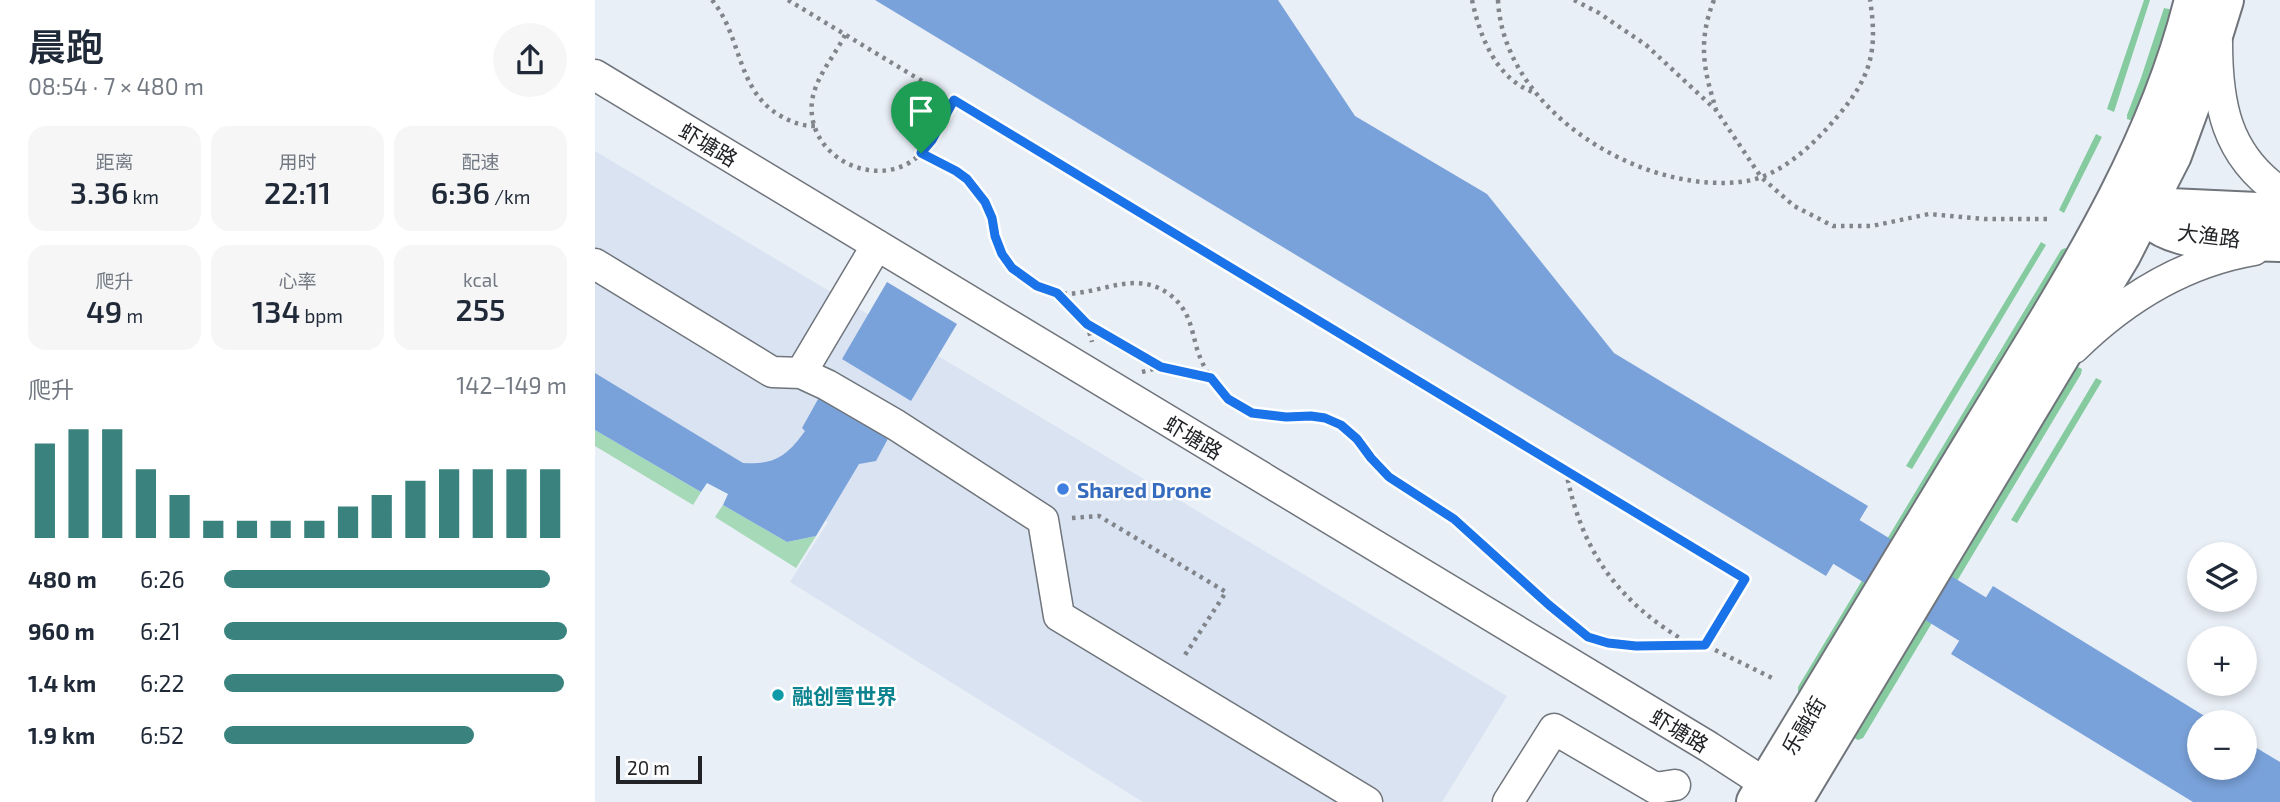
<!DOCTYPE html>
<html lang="zh">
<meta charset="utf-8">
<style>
:root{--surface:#fff;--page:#f6f6f7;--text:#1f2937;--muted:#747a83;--accent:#3a827e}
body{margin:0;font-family:"Exo 2","Noto Sans SC",sans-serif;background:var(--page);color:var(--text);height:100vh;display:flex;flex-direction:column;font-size:26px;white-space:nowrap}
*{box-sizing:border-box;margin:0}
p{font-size:23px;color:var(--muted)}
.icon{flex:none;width:38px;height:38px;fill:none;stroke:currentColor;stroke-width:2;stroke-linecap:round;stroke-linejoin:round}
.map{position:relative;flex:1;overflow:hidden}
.sheet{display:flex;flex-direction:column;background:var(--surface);width:595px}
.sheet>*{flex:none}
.controls{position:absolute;left:1592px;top:542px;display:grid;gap:14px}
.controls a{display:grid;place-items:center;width:70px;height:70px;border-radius:50%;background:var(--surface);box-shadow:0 4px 10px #0003;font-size:35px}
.scale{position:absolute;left:21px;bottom:18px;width:86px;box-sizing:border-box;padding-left:7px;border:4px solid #212326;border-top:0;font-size:19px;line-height:24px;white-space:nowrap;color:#212326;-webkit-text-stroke:5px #fff;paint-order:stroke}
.pin{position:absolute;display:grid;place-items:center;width:60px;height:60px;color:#fff;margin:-72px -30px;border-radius:50% 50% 50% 0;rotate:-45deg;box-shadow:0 0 7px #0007}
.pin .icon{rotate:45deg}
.round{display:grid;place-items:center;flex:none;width:74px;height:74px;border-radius:37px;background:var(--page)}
.overview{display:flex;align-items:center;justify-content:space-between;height:119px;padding:0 28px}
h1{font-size:38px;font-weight:600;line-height:52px}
.figures{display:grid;grid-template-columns:repeat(3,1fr);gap:10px;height:119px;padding:7px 28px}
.figures div{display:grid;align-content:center;border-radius:18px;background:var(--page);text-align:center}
.figures b{font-size:30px;font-weight:600}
.figures small{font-size:19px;font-weight:400}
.figures p{font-size:19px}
.chart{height:196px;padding:14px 28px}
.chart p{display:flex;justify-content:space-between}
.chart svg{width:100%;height:126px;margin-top:7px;stroke:var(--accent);stroke-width:6}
ul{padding:0 28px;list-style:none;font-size:23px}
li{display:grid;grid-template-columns:112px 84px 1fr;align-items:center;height:52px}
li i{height:18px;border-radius:9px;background:var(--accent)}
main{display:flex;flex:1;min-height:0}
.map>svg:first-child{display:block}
.built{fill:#d9e3f1}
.green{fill:#a5d9b7}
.forest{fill:#86cba0}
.water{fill:#7aa2da}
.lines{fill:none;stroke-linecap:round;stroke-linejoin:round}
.river{stroke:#7aa2da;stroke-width:51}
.street-casing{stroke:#70757c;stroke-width:33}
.secondary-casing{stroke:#70757c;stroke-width:42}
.path{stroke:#81858b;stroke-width:4.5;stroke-dasharray:3.5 5;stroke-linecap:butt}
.street{stroke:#fff;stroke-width:30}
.secondary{stroke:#fff;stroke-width:38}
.route-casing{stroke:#fff;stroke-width:14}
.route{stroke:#1a73e8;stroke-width:9}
.shop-dot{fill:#3f7fe0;stroke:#fff;stroke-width:2.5}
.culture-dot{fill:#0f9aa8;stroke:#fff;stroke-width:2.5}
.labels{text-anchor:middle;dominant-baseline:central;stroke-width:5;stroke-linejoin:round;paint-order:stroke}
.street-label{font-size:21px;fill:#212326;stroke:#fff}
.shop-label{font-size:21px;font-weight:bold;fill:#366cbe;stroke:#fff;text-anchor:start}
.culture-label{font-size:21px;font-weight:bold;fill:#0d838f;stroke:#fff;text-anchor:start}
</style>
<main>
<section class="sheet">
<div class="overview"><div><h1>晨跑</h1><p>08:54 · 7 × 480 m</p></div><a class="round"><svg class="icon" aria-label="share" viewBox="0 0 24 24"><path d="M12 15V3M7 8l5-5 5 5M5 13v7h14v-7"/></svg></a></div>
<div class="figures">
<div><p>距离</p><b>3.36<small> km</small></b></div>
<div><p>用时</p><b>22:11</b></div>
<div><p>配速</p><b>6:36<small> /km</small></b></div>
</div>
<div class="figures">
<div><p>爬升</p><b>49<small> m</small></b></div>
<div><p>心率</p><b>134<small> bpm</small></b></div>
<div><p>kcal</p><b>255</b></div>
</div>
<div class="chart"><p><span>爬升</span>142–149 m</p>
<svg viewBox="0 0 160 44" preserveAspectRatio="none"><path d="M5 44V11M15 44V6M25 44V6M35 44V20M45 44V29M55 44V38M65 44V38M75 44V38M85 44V38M95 44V33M105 44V29M115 44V24M125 44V20M135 44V20M145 44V20M155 44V20"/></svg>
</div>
<ul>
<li><b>480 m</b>6:26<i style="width:95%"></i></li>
<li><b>960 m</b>6:21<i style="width:100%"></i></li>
<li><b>1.4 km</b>6:22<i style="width:99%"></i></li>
<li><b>1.9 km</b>6:52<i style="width:73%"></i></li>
</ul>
</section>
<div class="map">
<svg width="1685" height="802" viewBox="0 0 1685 802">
<rect width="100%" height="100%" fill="#e9eff7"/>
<!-- built -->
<path class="built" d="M0 151 912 696 847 802H548L195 582 233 522 0 385Z"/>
<!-- green -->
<path class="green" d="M0 430 106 492 98 505 0 446Z
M128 505 192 542 221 536 201 568 120 517Z"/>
<!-- forest -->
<path class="forest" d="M1549 0H1555L1519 112 1512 109Z
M1569 8 1578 10 1540 118 1535 120 1532 119V115L1546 78Z
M1501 134 1507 137 1469 213 1464 210Z
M1446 242 1451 245 1317 469 1311 466Z
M1470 248 1475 251 1208 697 1203 694V687L1466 250Z
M1481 366 1487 369 1486 374 1268 738 1263 740 1259 738 1258 733Z
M1501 378 1507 381 1422 523 1416 520Z"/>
<!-- water -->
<path class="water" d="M280 0H683L760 116 892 194 1019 353 1273 506 1231 576Z
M292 282 362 324 316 401 247 359Z
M0 373 148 463C180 465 192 456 210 431L207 428 227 392 296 433 281 461 264 464 221 536 192 542 128 505 133 494 112 483 106 492 0 430Z
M1398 586 1621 723H1605V768H1650V741L1685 762V802H1598L1356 654Z"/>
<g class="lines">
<!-- river -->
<path class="river" d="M1191 505 1438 656"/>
<!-- street casing -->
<g class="street-casing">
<path id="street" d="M1622 42C1622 104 1631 155 1685 192
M0 75 1114 747 1188 795
M0 264 177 372 206 373 232 385 301 425 448 520 464 616 772 802
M1479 348C1529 299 1589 262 1659 250
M206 373 282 245
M913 802 959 729 1060 788 1080 785"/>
</g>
<!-- secondary casing -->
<g class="secondary-casing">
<path id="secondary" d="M1543 190C1546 249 1643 240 1685 242
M1541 216 1575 208 1685 213
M1161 802C1238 677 1313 551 1389 426 1472 289 1560 157 1599 0
M1197 802 1526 255 1577 155 1603 84 1629 0"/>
</g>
<!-- path -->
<path class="path" d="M117 0C147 36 141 89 184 115 196 122 206 126 220 126
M193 0 1150 579 1110 645 1177 678
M877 0C885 37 901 79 940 93
M903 0C908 111 1048 197 1152 181 1187 175 1220 143 1242 117 1276 77 1283 51 1275 0
M979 0 1004 13 1051 45 1121 110 1166 177 1199 206 1238 226H1277L1334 214 1390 219H1452
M1119 0C1103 40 1108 69 1121 109
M250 35C239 57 221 76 217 101 211 152 269 186 312 164 336 151 345 122 359 100
M326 154C357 163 389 186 397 219 403 242 408 262 428 278 482 320 527 260 574 294 594 309 596 327 602 349 608 367 618 385 632 398 670 432 711 402 747 426 767 439 776 461 793 476 813 494 839 503 860 520 895 548 927 583 962 612 972 620 983 632 995 637 1031 653 1073 642 1110 645
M462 293 492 324 566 367 615 378
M492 324 497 342
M547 372 566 367
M971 471C986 551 1023 602 1093 643
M477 518 504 516 631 592 588 658"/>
<!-- street -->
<use href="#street" class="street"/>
<!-- secondary -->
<use href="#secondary" class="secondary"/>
</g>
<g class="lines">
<!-- route casing -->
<g class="route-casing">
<path id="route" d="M359 100 1150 579 1110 645 1041 646 1013 643 993 637 954 605 859 519 794 477 776 458 762 439 746 425 730 418 716 416 691 417 657 413 633 399 616 378 566 367 492 324 462 293 442 286 417 268 407 254 400 236 397 218 390 202 372 179 361 171 326 153 337 140Z"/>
</g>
<!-- route -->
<use href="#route" class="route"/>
</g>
<!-- markers -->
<circle class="shop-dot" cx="468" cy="489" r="7"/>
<circle class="culture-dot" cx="183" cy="695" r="7"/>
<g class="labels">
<!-- street labels -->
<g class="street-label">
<text transform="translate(114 144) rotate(31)">虾塘路</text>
<text transform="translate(1614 235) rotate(7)">大渔路</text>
<text transform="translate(599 437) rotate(31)">虾塘路</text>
<text transform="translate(1208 725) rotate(-59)">乐融街</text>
<text transform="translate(1085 730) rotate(31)">虾塘路</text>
</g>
<!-- shop labels -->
<g class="shop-label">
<text x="482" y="489">Shared Drone</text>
</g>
<!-- culture labels -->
<g class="culture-label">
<text x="197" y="695">融创雪世界</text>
</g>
</g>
</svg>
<div class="controls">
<a><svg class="icon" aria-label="layers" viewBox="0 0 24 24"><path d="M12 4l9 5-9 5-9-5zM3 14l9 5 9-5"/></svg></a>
<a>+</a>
<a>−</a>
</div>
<div class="scale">20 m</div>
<div class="pin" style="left:326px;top:153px;background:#1e9e55"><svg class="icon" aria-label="arrive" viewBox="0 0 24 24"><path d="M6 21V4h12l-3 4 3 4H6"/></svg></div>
</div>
</main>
